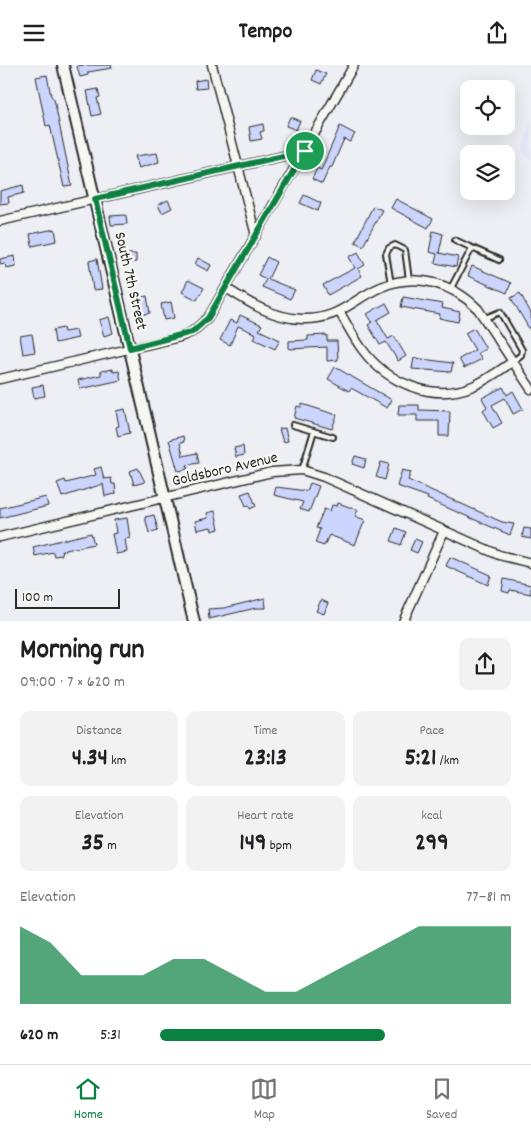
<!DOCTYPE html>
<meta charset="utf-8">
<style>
:root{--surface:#fff;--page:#f2f2f2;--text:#202124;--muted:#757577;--line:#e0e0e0;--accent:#0b8043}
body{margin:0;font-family:Dekko,sans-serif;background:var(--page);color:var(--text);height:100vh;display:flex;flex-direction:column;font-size:19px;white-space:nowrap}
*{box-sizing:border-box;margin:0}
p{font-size:16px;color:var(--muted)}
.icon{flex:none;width:28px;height:28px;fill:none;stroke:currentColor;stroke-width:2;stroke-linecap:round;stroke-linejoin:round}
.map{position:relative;height:556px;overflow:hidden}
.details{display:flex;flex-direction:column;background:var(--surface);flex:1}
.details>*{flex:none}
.buttons{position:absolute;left:460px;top:15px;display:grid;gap:10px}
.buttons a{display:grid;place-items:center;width:55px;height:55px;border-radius:10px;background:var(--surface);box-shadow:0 5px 20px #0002;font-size:25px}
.scale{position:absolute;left:15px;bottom:12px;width:105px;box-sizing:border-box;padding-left:5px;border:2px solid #2b2b2b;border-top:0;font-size:14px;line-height:18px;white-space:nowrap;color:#2b2b2b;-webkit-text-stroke:4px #f6f6f2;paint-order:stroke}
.pin{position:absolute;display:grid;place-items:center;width:42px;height:42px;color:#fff;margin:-21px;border:2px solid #fff;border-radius:50%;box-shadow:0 1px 5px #0007}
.round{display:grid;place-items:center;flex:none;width:52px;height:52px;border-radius:10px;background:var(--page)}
.summary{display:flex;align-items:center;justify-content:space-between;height:85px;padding:0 20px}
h1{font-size:28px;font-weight:700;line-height:38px}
.figures{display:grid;grid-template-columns:repeat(3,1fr);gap:8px;height:85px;padding:5px 20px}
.figures div{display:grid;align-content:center;border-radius:10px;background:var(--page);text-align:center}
.figures b{font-size:25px;font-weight:700}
.figures small{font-size:14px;font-weight:400}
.figures p{font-size:14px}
.chart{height:140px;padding:10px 20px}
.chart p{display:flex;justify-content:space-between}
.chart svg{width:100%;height:90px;margin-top:5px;fill:var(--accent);opacity:.7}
ul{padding:0 20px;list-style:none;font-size:16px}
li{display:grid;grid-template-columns:80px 60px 1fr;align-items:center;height:38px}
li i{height:12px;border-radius:6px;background:var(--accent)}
header{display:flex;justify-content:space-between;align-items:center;height:65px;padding:0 20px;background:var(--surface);font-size:22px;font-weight:700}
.dock{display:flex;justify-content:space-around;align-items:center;height:70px;border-top:1px solid var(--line);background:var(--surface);font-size:14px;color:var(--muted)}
.dock a{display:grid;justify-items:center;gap:2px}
.dock .on{color:var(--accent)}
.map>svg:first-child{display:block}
.built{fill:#e3e7f7}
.building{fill:#cbd5fd;stroke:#2b2b2b}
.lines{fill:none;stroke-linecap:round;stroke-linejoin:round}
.service-casing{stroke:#2b2b2b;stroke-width:8}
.minor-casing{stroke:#2b2b2b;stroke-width:11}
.tertiary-casing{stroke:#2b2b2b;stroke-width:14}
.service{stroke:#f6f6f2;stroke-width:4}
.minor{stroke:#f6f6f2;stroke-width:8}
.tertiary{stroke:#f6f6f2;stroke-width:10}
.route-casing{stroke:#fff;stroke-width:10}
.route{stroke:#0b8043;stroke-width:6}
.labels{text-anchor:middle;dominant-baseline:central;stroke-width:5;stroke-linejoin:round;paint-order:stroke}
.street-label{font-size:16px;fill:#2b2b2b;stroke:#f6f6f2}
</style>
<header><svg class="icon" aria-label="menu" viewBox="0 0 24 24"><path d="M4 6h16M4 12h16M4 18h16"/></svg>Tempo<svg class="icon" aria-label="share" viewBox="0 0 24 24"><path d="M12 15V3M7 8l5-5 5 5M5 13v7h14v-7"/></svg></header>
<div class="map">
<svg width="531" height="557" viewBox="0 0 531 557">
<rect width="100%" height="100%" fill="#edeff4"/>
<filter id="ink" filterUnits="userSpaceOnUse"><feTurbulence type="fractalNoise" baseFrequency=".02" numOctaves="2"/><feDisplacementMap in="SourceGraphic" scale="10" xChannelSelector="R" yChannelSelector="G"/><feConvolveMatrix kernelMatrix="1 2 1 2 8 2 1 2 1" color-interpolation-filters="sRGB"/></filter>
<g filter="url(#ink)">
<!-- built -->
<path class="built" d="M531 56V95L522 86Z"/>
<!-- building -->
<path class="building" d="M83 0H111L112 3 88 7V10L80 12 77 1Z
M316 5 326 9 321 19 312 15Z
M47 10 51 31 54 34 72 121 64 122 50 60 46 61 36 12Z
M206 14 207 23 196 24 195 16Z
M98 24 100 32 97 33 101 49 92 51 87 26Z
M290 52 300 56 296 65 286 61Z
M263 59 264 66 260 67 262 74 251 76 249 62Z
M340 61 355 69 350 77 344 74 332 102H330L322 119 312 114 317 103 321 105Z
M157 88 159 97 139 103 135 91Z
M23 120 24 128 8 132 9 138 0 139V126Z
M304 130 321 138 318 146 300 138Z
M396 134 433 154 428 163 391 143Z
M168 135 172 143 162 148 158 140Z
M373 141 382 145 363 181 355 177Z
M126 150 127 159 111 160 110 151Z
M55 164 57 176 32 181 30 169Z
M433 166 443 169 439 188 458 192 456 202 435 198 437 189 429 187Z
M358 187 365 200 358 204 362 211 328 230 323 220 355 203 349 192Z
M125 189H136V197L125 198Z
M15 191 16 201 6 203 5 198 0 199V194Z
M267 192 276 197 268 214 295 225 290 234 262 222 266 214 258 210Z
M198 193 211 200 208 206 195 199Z
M97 194 102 224 93 225 89 196Z
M472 201 511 218 507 228 468 211Z
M188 215 204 223 197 235 182 227Z
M520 228 531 248V267L511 233Z
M147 231 150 248 139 250 136 233Z
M403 232 443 239 442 243 460 247 458 257 439 253 440 249 401 242Z
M171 237 174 253 164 255 161 239Z
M386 238 391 247 377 255 388 274 394 271 406 291 398 296 386 277 380 280 368 260 372 257 367 249Z
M240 250 262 260 259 265 280 275 275 284 254 274 256 269 238 261 230 280 220 275 230 255 237 258Z
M109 252 113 268 104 271 99 255Z
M63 263 64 267 76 265 78 273 55 278 53 265Z
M474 263 486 284 478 288 482 294 464 303 459 294 475 285 465 268Z
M32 269 35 287 23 289 20 271Z
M327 270V276H337L338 295 327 296V282L289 284V276L308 275V271Z
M414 293 453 298 451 307 412 304Z
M335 302 392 335 387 343 351 323 349 326 328 314Z
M113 304V307L119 306 121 315 80 324 78 315 101 310V306Z
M43 320 45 331 34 333 32 322Z
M503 322 507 330 513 326 523 344 513 349 505 333 492 340 502 358 493 363 483 345 487 342 482 333Z
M302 339 337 350 332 364 294 353 297 341 301 342Z
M399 340H419V345L450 346 449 371H439V356H417V350H398Z
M125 344 130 368 118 371 116 362 119 361 116 346Z
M285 363 288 376 283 377 279 364Z
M183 371 184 377 180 378 183 391 197 388 199 398 187 400 188 404 178 406 169 375Z
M243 381 244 390 236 392 234 383Z
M355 391 366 394 364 403 352 399Z
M381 397 389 399 385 415 376 412Z
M101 402 104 414 111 413 112 419H115L116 429 105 431 103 419 62 432 57 418 65 415 66 418 96 410 94 404Z
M138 403 145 417 134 420 130 406Z
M402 405 411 407 408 415 502 457 514 459 510 470 427 434 428 432 397 421Z
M310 418 319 421 309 447 300 444 303 437 274 430 276 422 307 426Z
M250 426 256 441 250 444 249 440 246 441 241 429Z
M46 432 48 441 0 453V443Z
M338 438 358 445 355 451 365 455 355 480 329 470 324 481 315 478 320 464 316 463 324 444 330 446 332 440 337 441Z
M215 446 219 464 212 466 211 462 197 465 195 456 208 453 207 448Z
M154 450 158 465 149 468 145 452Z
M127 453 130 473 125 474 127 487 116 489 112 469 116 468 114 455Z
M396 463 406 467 401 480 391 476Z
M524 463 531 464V474L522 472Z
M91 468 94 479 61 486 62 490 54 491 53 487 35 491 33 482Z
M415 474 422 477 417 488 410 485Z
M450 492 491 510 488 520 446 501Z
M504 514 531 520V529L510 525 509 528 502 526Z
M265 533 266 543H256L209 554 208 544 224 543Z
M321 535 328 538 324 549 316 546Z"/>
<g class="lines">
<!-- service casing -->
<g class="service-casing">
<path id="service" d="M455 175 472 183
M391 219 386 189 389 183 395 180 405 185 409 215
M451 223 472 183 499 195
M485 253 500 247 522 285 521 290 513 296
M293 360 333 372
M302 405 314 366"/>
</g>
<!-- minor casing -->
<g class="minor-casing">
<path id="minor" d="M212 0 256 171
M0 156 305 86
M226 223C249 238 273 253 302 254 339 255 351 235 381 222 416 207 452 218 478 244L531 324
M340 248C347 259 353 272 362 284 386 317 432 338 473 321 487 315 499 306 512 297
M0 314 180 272 192 267 208 253 354 0
M0 472 272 407 302 405 324 412 499 490 531 498
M403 557 444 466"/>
</g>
<!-- tertiary casing -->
<g class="tertiary-casing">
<path id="tertiary" d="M63 0 194 557"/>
</g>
<!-- service -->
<use href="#service" class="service"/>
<!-- minor -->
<use href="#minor" class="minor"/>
<!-- tertiary -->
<use href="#tertiary" class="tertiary"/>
</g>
</g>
<g class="lines" filter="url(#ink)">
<!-- route casing -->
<g class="route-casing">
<path id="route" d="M305 86 208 253 192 267 130 283 95 134Z"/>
</g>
<!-- route -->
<use href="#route" class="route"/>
</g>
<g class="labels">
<!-- street labels -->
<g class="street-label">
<text transform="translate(130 216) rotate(77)">South 7th Street</text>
<text transform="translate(225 405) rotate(-13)">Goldsboro Avenue</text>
</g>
</g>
</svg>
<div class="buttons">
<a><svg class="icon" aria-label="locate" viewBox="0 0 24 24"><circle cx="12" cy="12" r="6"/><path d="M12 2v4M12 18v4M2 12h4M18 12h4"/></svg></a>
<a><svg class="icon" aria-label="layers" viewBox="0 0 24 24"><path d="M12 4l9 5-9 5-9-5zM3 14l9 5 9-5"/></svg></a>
</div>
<div class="scale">100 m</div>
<div class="pin" style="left:305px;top:86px;background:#1e9e55"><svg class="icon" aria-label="arrive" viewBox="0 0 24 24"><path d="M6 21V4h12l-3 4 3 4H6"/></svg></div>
</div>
<section class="details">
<div class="summary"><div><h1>Morning run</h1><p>09:00 · 7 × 620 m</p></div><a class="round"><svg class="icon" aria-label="share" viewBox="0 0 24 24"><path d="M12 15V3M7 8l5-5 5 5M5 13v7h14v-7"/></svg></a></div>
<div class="figures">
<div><p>Distance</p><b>4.34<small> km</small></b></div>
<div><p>Time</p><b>23:13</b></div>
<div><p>Pace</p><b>5:21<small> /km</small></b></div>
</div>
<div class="figures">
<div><p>Elevation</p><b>35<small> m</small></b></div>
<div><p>Heart rate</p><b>149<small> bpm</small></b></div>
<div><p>kcal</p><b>299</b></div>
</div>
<div class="chart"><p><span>Elevation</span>77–81 m</p>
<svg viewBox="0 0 160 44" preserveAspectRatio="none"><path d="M0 44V6L10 14L20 30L30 30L40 30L50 22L60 22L70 30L80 38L90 38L100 30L110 22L120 14L130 6L140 6L150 6L160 6V44z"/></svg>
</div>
<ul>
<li><b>620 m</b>5:31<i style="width:64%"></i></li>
</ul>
</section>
<nav class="dock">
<a class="on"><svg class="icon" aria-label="home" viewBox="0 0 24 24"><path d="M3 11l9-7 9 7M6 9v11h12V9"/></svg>Home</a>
<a><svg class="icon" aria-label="map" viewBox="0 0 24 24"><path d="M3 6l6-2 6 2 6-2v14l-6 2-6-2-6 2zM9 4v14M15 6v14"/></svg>Map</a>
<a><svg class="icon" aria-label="saved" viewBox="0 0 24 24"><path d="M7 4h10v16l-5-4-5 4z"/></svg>Saved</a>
</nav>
